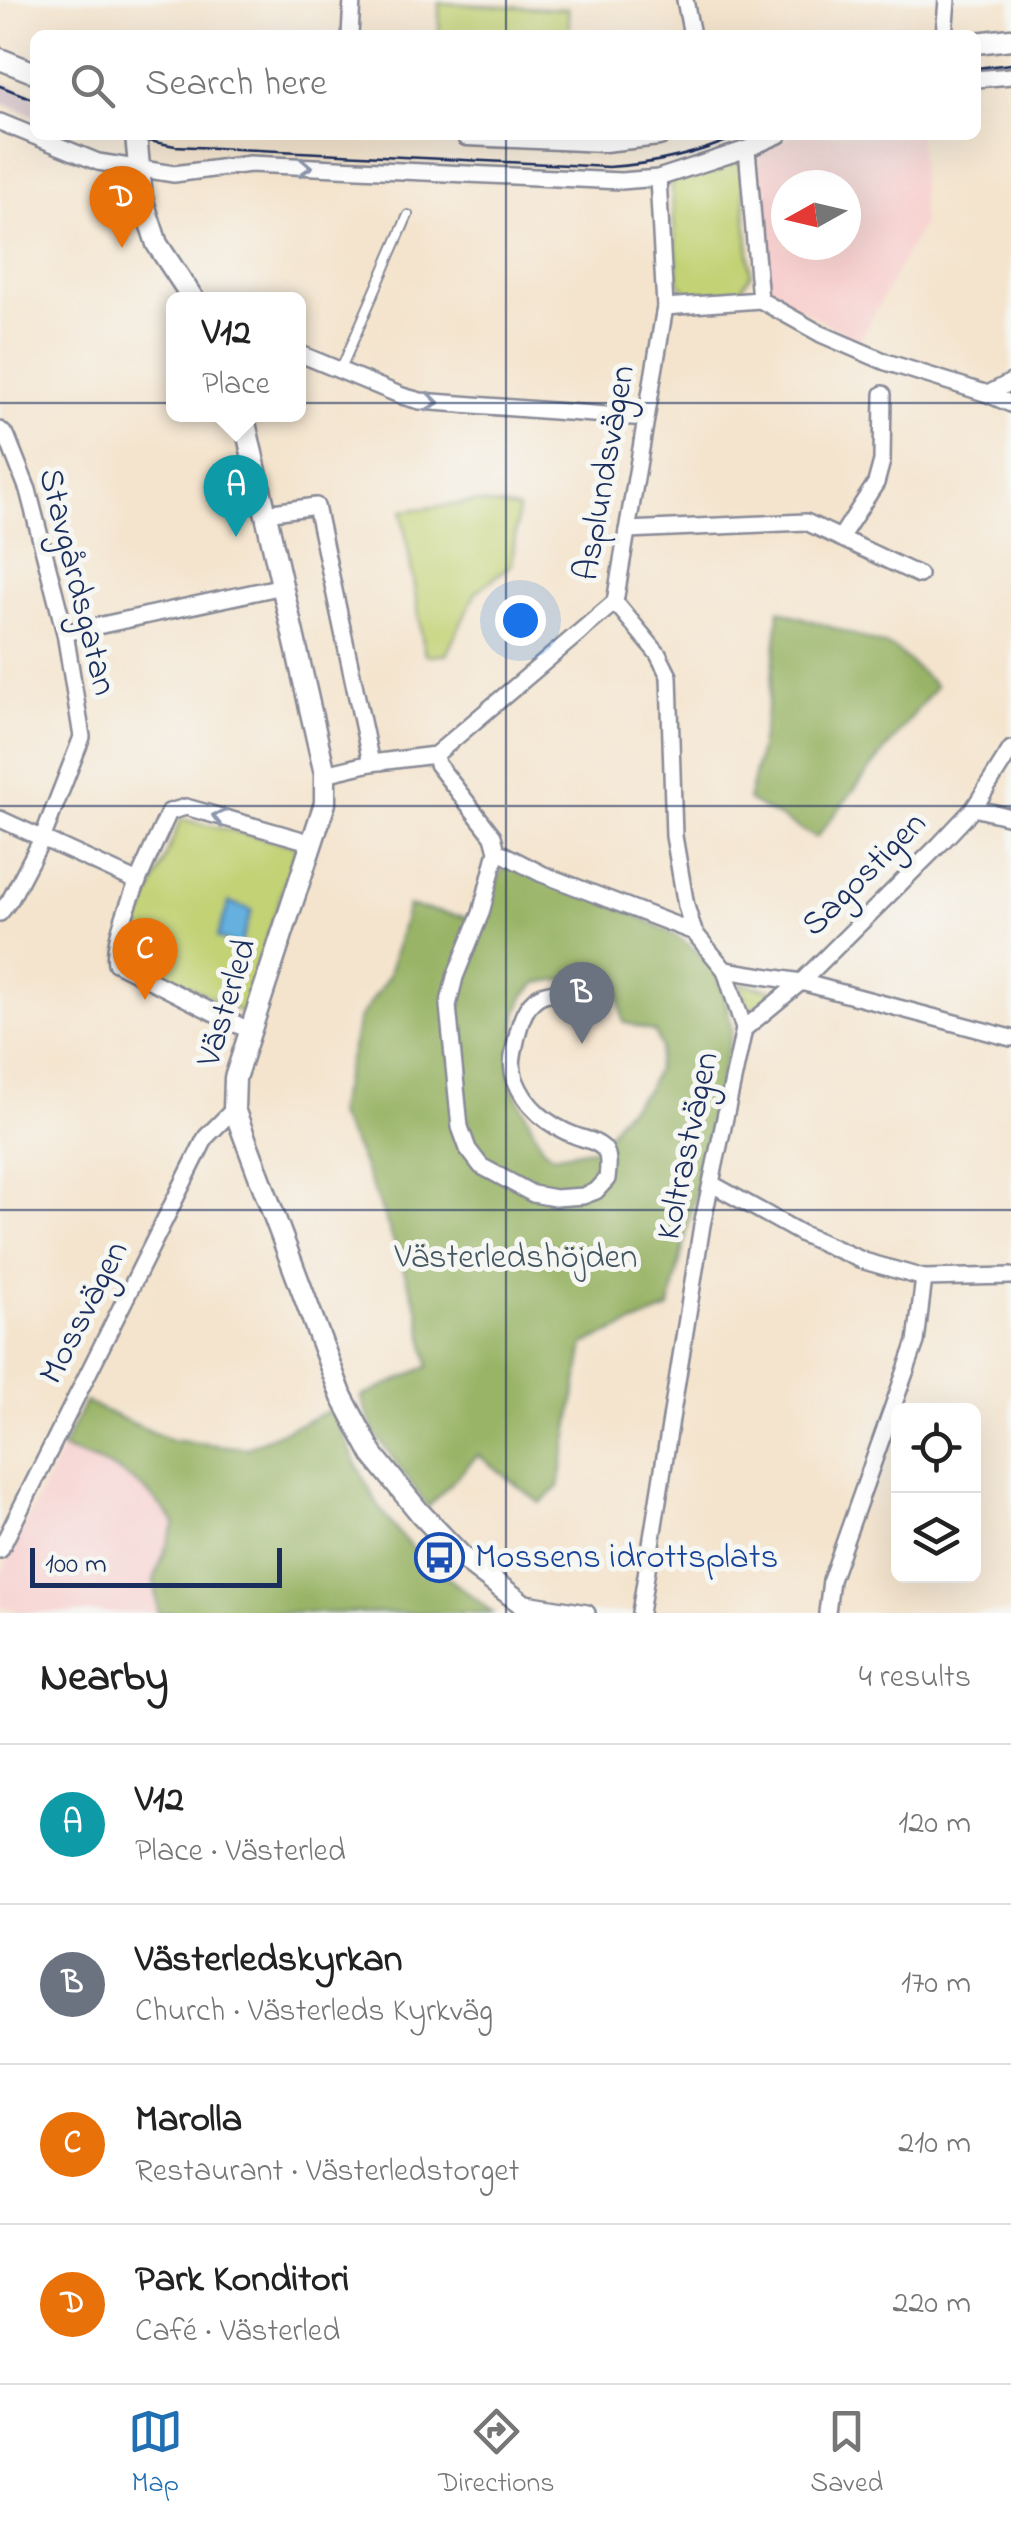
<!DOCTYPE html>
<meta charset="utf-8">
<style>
body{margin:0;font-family:"Indie Flower",sans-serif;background:#f6f6f6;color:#222}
.controls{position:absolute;right:30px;bottom:30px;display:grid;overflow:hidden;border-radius:15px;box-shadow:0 10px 40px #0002}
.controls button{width:90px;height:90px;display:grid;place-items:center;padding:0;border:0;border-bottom:2px solid #e0e0e0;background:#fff;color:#222;font:50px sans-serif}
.compass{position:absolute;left:771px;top:170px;width:90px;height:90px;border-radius:50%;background:#fff;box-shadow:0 10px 40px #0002;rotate:262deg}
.scale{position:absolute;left:30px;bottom:25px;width:252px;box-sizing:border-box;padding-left:10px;border:5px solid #1b2f5e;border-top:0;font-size:28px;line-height:35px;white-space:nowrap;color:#1b2f5e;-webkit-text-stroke:8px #f6f6f2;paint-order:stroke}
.you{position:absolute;left:520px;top:620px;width:35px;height:35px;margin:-25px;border:8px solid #fff;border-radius:50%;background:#1a73e8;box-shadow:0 0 0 15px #1a73e833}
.badge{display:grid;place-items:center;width:65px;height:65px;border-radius:50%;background:#1f6fb2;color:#fff;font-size:32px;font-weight:700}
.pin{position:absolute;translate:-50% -82px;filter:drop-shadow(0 2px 5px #0008)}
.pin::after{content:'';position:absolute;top:52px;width:35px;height:30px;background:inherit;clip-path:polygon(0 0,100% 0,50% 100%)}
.popup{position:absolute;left:166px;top:292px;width:140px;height:130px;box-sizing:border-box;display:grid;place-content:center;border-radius:15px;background:#fff;filter:drop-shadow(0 2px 8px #0005);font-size:32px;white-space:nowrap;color:#767676}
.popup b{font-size:38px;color:#222}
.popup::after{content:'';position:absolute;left:50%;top:100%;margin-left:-20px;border:20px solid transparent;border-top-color:#fff}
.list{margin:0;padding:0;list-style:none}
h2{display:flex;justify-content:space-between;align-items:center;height:130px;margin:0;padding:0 40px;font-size:42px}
h2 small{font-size:32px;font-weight:400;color:#767676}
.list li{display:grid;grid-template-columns:65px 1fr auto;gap:30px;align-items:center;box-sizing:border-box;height:160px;padding:0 40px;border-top:2px solid #e0e0e0}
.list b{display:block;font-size:38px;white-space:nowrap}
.list p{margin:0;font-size:32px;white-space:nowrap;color:#767676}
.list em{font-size:32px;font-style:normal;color:#767676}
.icon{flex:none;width:55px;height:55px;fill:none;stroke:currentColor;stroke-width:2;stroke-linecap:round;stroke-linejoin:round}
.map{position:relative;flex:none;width:1011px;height:1613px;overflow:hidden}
.search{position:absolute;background:#fff;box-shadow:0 10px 40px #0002;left:30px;right:30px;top:30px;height:110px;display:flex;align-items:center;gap:25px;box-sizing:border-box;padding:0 35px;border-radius:15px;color:#767676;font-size:38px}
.sheet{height:770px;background:#fff}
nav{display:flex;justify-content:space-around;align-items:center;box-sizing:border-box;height:140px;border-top:2px solid #e0e0e0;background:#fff;font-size:28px;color:#767676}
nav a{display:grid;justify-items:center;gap:5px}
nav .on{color:#1f6fb2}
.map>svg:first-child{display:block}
.built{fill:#f7d0cf;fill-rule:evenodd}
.industrial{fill:#d2bec5}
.green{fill:#c2d275;stroke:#6e806a;stroke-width:2.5}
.forest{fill:#99b466;stroke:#5a7262;stroke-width:2.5;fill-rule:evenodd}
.water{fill:#65b0de;stroke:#40709e;stroke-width:2.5}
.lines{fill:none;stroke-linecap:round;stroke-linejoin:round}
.service-casing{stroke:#888a96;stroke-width:12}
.minor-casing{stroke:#888a96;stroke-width:20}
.tertiary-casing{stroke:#888a96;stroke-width:25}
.service{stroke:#fff;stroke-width:8}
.minor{stroke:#fff;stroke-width:15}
.tertiary{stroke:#fff;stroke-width:20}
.tram{stroke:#1b2f5e;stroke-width:2.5}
.oneway{stroke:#8d97ae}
.grid{fill:none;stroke:#1b2f5e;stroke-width:2.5;stroke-opacity:0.55}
.labels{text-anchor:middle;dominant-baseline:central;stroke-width:10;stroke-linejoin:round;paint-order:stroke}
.street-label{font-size:35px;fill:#1b2f5e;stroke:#f6f6f2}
.park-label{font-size:35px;fill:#455864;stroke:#f6f6f2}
.transit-label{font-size:35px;fill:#164399;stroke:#f6f6f2;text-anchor:start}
</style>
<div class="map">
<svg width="1011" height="1613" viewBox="0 0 1011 1613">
<rect width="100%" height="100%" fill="#f6f6f2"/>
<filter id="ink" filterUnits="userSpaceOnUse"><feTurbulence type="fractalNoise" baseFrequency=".01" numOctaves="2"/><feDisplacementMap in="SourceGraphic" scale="20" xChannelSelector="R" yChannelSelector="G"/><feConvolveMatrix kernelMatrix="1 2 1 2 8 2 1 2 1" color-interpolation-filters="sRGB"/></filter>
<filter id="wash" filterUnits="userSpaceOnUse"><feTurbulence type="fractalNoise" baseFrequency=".0048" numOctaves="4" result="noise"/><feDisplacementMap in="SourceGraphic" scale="40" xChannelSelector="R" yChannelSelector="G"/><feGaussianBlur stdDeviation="2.25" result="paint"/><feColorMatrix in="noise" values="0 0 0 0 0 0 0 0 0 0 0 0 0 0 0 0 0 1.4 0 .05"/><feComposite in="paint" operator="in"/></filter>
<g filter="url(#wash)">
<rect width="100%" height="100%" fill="#f4e4cd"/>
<g class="built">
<path d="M 798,135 L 919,135 L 922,224 L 859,341 L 770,292 L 757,151 ZM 786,185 L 846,185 L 846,245 L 786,245 Z"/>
<polygon points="62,1449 109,1465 142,1485 175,1523 154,1580 158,1613 17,1613 12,1608 0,1607 0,1576"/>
</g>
<polygon class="industrial" points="0,82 35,95 35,116 0,102"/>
<g class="green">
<polygon points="439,3 568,9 570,35 439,35"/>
<polygon points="741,157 751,274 740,291 690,295 678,282 671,181"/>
<polygon points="475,502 518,509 512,564 476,592 446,655 425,655 402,511"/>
<polygon points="181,819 297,846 243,1013 126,955"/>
<polygon points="739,983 777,991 749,1011"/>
</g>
<g class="forest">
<path d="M 779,610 L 894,648 L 936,686 L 816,838 L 748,800 C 764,737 774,675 779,610 Z"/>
<path d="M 506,864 C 557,884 689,925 715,971 C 725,988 728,1012 732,1031 L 669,1309 L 584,1344 L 559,1487 L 540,1503 L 478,1455 L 428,1507 L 374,1432 L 361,1397 L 429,1366 L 419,1312 L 388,1226 L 356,1149 L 336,1114 L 359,1019 L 388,977 L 408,906 L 470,918 L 481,935 L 496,882 ZM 556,980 L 617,981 L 623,1022 L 655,1032 L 661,1048 L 656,1070 L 646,1091 L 620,1116 L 599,1149 C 583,1148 568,1155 552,1155 L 542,1147 L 510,1080 L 517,1013 L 525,995 L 537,983 Z"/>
<path d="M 85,1402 L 170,1440 L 246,1448 L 333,1409 C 355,1461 376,1517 420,1555 C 443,1575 469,1593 493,1613 L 158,1613 L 154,1580 L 175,1523 C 140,1477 115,1467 62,1449 Z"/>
</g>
<polygon class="water" points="229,902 252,910 240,946 217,938"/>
</g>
<g filter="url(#ink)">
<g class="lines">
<defs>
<polyline id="service" points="340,371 408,215"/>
<g id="minor">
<polyline points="685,0 692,35"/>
<polyline points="350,35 352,0"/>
<polyline points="944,35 947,0"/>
<polyline points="976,79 1011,76"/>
<polyline points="0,122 98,162 174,174 250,164 621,181 658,178 747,149 779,135"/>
<polyline points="747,149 760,300"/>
<polyline points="665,307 760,300 821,334 886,362 988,394 1011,404"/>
<polyline points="298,353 402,396 420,401 646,418"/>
<polyline points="988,394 1011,382"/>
<polyline points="0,430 7,437 28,490 65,633 82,737 42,839 10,900 0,913"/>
<polyline points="266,513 316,506 371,763"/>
<polyline points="627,530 806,522 919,575"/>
<polyline points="840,538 876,483 882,461 883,394"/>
<polyline points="615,602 658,654 669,676 674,836 686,906 694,932 725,970 744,1029 702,1225 640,1613"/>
<polyline points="65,633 283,586"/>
<polyline points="435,755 437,764 493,836 497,851 542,874 694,932"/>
<polyline points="325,774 371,763 435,755 615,602 665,307 658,178"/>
<polyline points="974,808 1011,817"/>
<polyline points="0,819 138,882"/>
<path d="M 497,851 L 481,913 L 455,977 L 448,1006 L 460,1127 L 468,1149 L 481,1166 L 533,1194 L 555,1198 L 583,1196 L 596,1191 L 607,1179 C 608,1170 610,1156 604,1149 C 597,1141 584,1139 576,1136 C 549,1126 525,1107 515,1079 C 510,1066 513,1055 516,1041 C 527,984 551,987 601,1000"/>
<polyline points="725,970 801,982 1011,1038"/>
<polyline points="744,1029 801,982 940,844 974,808 1011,749"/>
<path d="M 250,1031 L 116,963 C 110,933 155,844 169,812 L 186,807 L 313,843"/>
<polyline points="712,1184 802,1234 864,1261 924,1278 1011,1276"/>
<polyline points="0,1550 206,1137 234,1109"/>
<polyline points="520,1602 587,1613"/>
<polyline points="827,1613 831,1580 916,1342 924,1278"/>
</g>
<g id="tertiary">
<polyline points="976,43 1011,39"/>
<polyline points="0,59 35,73"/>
<polyline points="136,135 142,198 157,244 194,300"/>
<polyline points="467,135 604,141 659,135"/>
<polyline points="243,414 325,774 325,803 235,1078 234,1109 342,1397 373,1455 420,1513 464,1559 520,1602 530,1613"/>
</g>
</defs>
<use href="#service" class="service-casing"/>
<use href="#minor" class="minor-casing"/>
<use href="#tertiary" class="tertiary-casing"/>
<use href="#service" class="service"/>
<use href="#minor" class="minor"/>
<use href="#tertiary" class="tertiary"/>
<g class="tram">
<polyline points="976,68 1011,64"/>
<polyline points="0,86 35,100"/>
<path d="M 118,135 L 175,146 L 609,167 C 656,164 698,154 741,135"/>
</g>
</g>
<defs><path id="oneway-chevron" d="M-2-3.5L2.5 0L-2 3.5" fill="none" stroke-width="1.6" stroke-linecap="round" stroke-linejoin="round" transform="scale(2.5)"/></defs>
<g class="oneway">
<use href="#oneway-chevron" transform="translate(305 167) rotate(3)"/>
<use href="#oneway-chevron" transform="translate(432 402) rotate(6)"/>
<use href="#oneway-chevron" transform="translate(219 817) rotate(-165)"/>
</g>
</g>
<path class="grid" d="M 506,0 L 506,35M 506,135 L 506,1613M 0,403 L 1011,403M 0,806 L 1011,806M 0,1210 L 1011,1210"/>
<defs>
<symbol id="bus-ring" viewBox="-11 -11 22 22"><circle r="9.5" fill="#f6f6f2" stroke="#1a4fb4" stroke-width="1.5"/><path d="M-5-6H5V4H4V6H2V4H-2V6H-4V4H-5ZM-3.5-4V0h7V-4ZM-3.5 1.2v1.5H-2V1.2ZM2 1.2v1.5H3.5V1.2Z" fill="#1a4fb4"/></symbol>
</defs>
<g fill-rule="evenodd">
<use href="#bus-ring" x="412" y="1530" width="55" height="55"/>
</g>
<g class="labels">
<g class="street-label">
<text transform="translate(606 473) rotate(-80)">Asplundsvägen</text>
<text transform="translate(76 582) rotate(76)">Stavgårdsgatan</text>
<text transform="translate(865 875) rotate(-45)">Sagostigen</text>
<text transform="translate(228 1003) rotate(-73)">Västerled</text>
<text transform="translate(689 1146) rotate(-78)">Koltrastvägen</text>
<text transform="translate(85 1313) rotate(-63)">Mossvägen</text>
</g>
<g class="park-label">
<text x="516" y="1258">Västerledshöjden</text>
</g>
<g class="transit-label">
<text x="475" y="1558">Mossens idrottsplats</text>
</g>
</g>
</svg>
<div class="controls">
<button><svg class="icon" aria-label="locate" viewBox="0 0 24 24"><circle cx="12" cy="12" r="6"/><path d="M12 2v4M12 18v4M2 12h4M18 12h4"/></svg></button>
<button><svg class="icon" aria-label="layers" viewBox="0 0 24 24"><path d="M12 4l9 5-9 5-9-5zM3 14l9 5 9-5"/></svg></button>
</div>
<svg class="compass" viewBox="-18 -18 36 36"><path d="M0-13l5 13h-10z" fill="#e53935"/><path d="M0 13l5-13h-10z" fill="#767676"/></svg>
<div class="scale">100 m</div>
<div class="you"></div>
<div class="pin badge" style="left:236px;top:537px;background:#0f9aa8">A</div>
<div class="popup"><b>V12</b>Place</div>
<div class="pin badge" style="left:582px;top:1044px;background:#6b7280">B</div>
<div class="pin badge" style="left:145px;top:1000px;background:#e8710a">C</div>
<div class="pin badge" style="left:122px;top:248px;background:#e8710a">D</div>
<div class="search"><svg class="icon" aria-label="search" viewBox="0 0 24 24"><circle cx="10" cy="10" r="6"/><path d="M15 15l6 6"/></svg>Search here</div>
</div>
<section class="sheet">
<h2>Nearby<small>4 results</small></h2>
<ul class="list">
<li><span class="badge" style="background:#0f9aa8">A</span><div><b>V12</b><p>Place · Västerled</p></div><em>120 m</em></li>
<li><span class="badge" style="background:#6b7280">B</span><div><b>Västerledskyrkan</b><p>Church · Västerleds Kyrkväg</p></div><em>170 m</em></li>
<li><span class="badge" style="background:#e8710a">C</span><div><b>Marolla</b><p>Restaurant · Västerledstorget</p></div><em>210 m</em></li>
<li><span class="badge" style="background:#e8710a">D</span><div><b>Park Konditori</b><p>Café · Västerled</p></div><em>220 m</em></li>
</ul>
</section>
<nav>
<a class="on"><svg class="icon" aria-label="map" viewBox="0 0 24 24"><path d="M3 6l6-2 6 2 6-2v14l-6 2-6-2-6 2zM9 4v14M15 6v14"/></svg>Map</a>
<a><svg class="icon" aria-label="directions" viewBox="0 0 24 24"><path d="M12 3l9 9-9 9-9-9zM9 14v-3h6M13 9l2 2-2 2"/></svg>Directions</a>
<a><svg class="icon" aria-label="saved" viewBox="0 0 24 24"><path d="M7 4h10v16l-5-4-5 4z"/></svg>Saved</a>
</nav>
